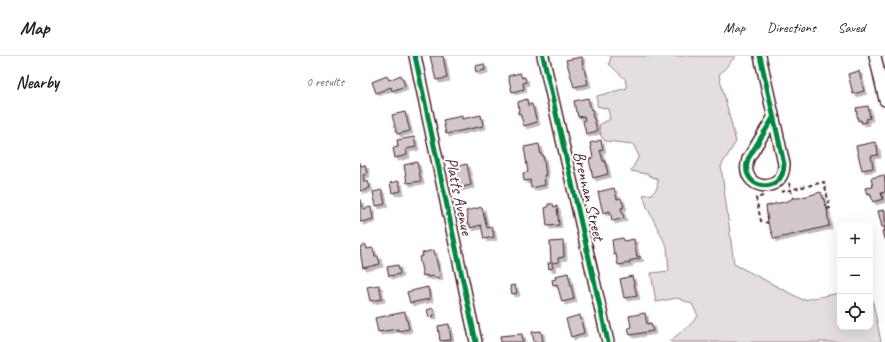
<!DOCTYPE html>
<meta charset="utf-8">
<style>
body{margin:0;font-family:Caveat,sans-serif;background:#f6f6f6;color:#202124}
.controls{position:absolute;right:12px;bottom:12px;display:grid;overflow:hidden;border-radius:8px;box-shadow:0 4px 16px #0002}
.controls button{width:36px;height:36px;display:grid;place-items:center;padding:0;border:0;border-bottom:1px solid #e0e0e0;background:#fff;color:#202124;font:20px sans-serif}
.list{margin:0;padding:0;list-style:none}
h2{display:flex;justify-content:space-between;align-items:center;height:52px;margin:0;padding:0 16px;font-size:17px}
h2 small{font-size:13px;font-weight:400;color:#757577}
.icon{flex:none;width:22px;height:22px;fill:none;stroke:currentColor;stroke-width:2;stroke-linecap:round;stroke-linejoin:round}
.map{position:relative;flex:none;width:525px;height:286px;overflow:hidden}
header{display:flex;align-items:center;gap:24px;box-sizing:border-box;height:56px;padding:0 20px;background:#fff;border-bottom:1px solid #e0e0e0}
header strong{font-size:19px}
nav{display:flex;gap:22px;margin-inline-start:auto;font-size:14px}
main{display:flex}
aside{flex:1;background:#fff}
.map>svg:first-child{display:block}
.green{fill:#e5dee0;stroke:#987e86}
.building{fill:#d2c7cb;stroke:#4a1f2b;filter:url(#shadow)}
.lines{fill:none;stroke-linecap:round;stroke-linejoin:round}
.minor-casing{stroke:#4a1f2b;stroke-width:14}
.path{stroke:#4a1f2b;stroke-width:2;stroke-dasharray:4 3;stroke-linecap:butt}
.minor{stroke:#fff;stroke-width:11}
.cycleway-casing{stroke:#fff;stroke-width:8}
.cycleway{stroke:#00873e;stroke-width:5}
.labels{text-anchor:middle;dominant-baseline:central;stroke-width:4;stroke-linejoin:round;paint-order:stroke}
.street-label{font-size:17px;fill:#4a1f2b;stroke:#fff}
</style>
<header>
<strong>Map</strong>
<nav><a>Map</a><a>Directions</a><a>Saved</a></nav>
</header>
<main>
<aside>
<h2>Nearby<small>0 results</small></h2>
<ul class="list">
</ul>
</aside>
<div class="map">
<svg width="525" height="286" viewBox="0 0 525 286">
<defs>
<filter id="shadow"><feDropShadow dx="3" dy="3" stdDeviation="0" flood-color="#0004"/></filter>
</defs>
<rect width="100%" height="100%" fill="#fff"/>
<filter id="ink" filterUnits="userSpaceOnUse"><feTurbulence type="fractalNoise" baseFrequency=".025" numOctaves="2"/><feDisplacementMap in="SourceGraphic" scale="8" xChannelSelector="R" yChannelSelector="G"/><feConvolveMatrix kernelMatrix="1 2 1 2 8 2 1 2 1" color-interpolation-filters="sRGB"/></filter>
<g filter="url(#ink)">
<polygon class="green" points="251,0 375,0 375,1 359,19 376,86 361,110 374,208 443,244 480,237 480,271 510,271 510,232 521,286 311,286 311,284 330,269 338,260 332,248 317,242 296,246 291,217 309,215 307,191 287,151 283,139 292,138 297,132 298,124 287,118 271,115 279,100 273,88 245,85 241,80 239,69 250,63 248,53 237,50 237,40 267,32 265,23 249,8"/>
<g class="building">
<polygon points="70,0 83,0 87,22 76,24"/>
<polygon points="221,1 222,1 223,4 222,5 228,28 214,31 206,4"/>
<polygon points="124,8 125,14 116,16 115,10"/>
<polygon points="499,15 504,35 493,38 488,18"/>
<polygon points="160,17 162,22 165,21 166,26 163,27 164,33 152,36 148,20"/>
<polygon points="41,19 45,30 32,35 31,31 16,37 12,26 27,20 29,24"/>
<polygon points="228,42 231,54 233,53 233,56 232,57 233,62 234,62 237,75 226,78 223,65 225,64 224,60 218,61 217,56 216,56 214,45"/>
<polygon points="167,43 168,50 172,48 177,66 164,70 160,57 158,58 158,55 159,55 158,46"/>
<polygon points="508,50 510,62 506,63 507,66 502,67 501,64 498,65 496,52"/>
<polygon points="45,56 50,75 37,78 32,59"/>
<polygon points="121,59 123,70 86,78 83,64 102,60 102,63"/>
<polygon points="54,81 56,91 46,93 47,99 35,102 33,92 38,91 37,84"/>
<polygon points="241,84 243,93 240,94 243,105 245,105 248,118 233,122 229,103 233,102 230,87"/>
<polygon points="515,86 516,90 517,89 518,99 511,100 513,112 502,114 496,90"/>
<polygon points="179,88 181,99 183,99 186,119 184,119 185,129 171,132 170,124 164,125 163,117 168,116 164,91"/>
<polygon points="0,106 1,110 5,109 7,118 3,119 4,126 8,125 10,132 6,133 6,134 0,135"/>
<polygon points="57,106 61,125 47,127 44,109"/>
<polygon points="107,108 111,129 98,132 93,111"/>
<polygon points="524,119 525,126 525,136 521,137 523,143 513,146 511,139 510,137 507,138 505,132 513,131 511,122"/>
<polygon points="39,125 41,135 32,137 30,127"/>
<polygon points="254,132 257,143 261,142 264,151 261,152 264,162 252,165 250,155 243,157 238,136"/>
<polygon points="22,134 25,148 16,150 13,136"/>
<polygon points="461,136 467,153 469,170 414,183 408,167 406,150 428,145 433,142 439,142"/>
<polygon points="0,144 1,144 3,153 11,151 13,163 6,165 0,166"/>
<polygon points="188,148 193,148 194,151 197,150 199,169 187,170 185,152 188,151"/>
<polygon points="122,151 127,172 132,171 134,181 124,183 121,169 110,172 110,168 108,169 107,164 108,163 106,155"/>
<polygon points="525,154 525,183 524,183 522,175 525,174 524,171 522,171 518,155"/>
<polygon points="263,182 264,185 274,183 277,201 280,200 281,202 269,205 270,207 258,209 256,198 254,199 252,184"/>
<polygon points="203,185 204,201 198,202 199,206 192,207 193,212 189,213 188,207 191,207 190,186"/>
<polygon points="6,189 7,193 13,192 15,200 18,200 20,208 3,212 1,201 0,191"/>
<polygon points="74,194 80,219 79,219 80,221 75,222 74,220 68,221 67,219 63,220 59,201 63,200 62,197"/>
<polygon points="38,209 40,218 29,220 27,211"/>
<polygon points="208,217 214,243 202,246 197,228 193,229 192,224 196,223 195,220"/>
<polygon points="272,220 277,240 264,242 260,223"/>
<polygon points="19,229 22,243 10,245 7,231"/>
<polygon points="155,229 157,237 152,238 150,230"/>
<polygon points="68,231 70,243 50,247 47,236"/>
<polygon points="73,252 74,260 69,261 67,254"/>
<polygon points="45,256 49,273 38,275 38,273 18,276 15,262"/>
<polygon points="285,257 287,268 291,267 293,275 270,279 268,272 271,271 269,260"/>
<polygon points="220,259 224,277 211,281 206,263"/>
<polygon points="89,268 91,284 80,285 78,270"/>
<polygon points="181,275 183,286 174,286 172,276"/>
<polygon points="162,278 163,286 141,286 140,280"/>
</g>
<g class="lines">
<defs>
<g id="minor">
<polyline points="55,0 116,286"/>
<polyline points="183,0 248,286"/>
<path d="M 400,0 L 424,108 C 424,141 378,134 388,103 L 413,62"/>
<polyline points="515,0 525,44"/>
</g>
</defs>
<use href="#minor" class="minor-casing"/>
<g class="path">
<polyline points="429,127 433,142"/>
<polyline points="421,136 464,126 470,152 467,153"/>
<polyline points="403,140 396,142 401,165 408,167"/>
</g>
<use href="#minor" class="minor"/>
<defs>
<g id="cycleway">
<polyline points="55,0 116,286"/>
<polyline points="183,0 248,286"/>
<path d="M 400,0 L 424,108 C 424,141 378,134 388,103 L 413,62"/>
</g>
</defs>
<use href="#cycleway" class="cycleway-casing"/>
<use href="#cycleway" class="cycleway"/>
</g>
</g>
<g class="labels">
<g class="street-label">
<text transform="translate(99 140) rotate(78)">Platts Avenue</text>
<text transform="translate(229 140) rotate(77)">Brennan Street</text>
</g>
</g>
</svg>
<div class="controls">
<button>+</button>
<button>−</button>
<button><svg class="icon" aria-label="locate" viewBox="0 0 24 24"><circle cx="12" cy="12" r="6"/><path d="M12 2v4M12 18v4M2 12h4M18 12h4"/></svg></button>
</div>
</div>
</main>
